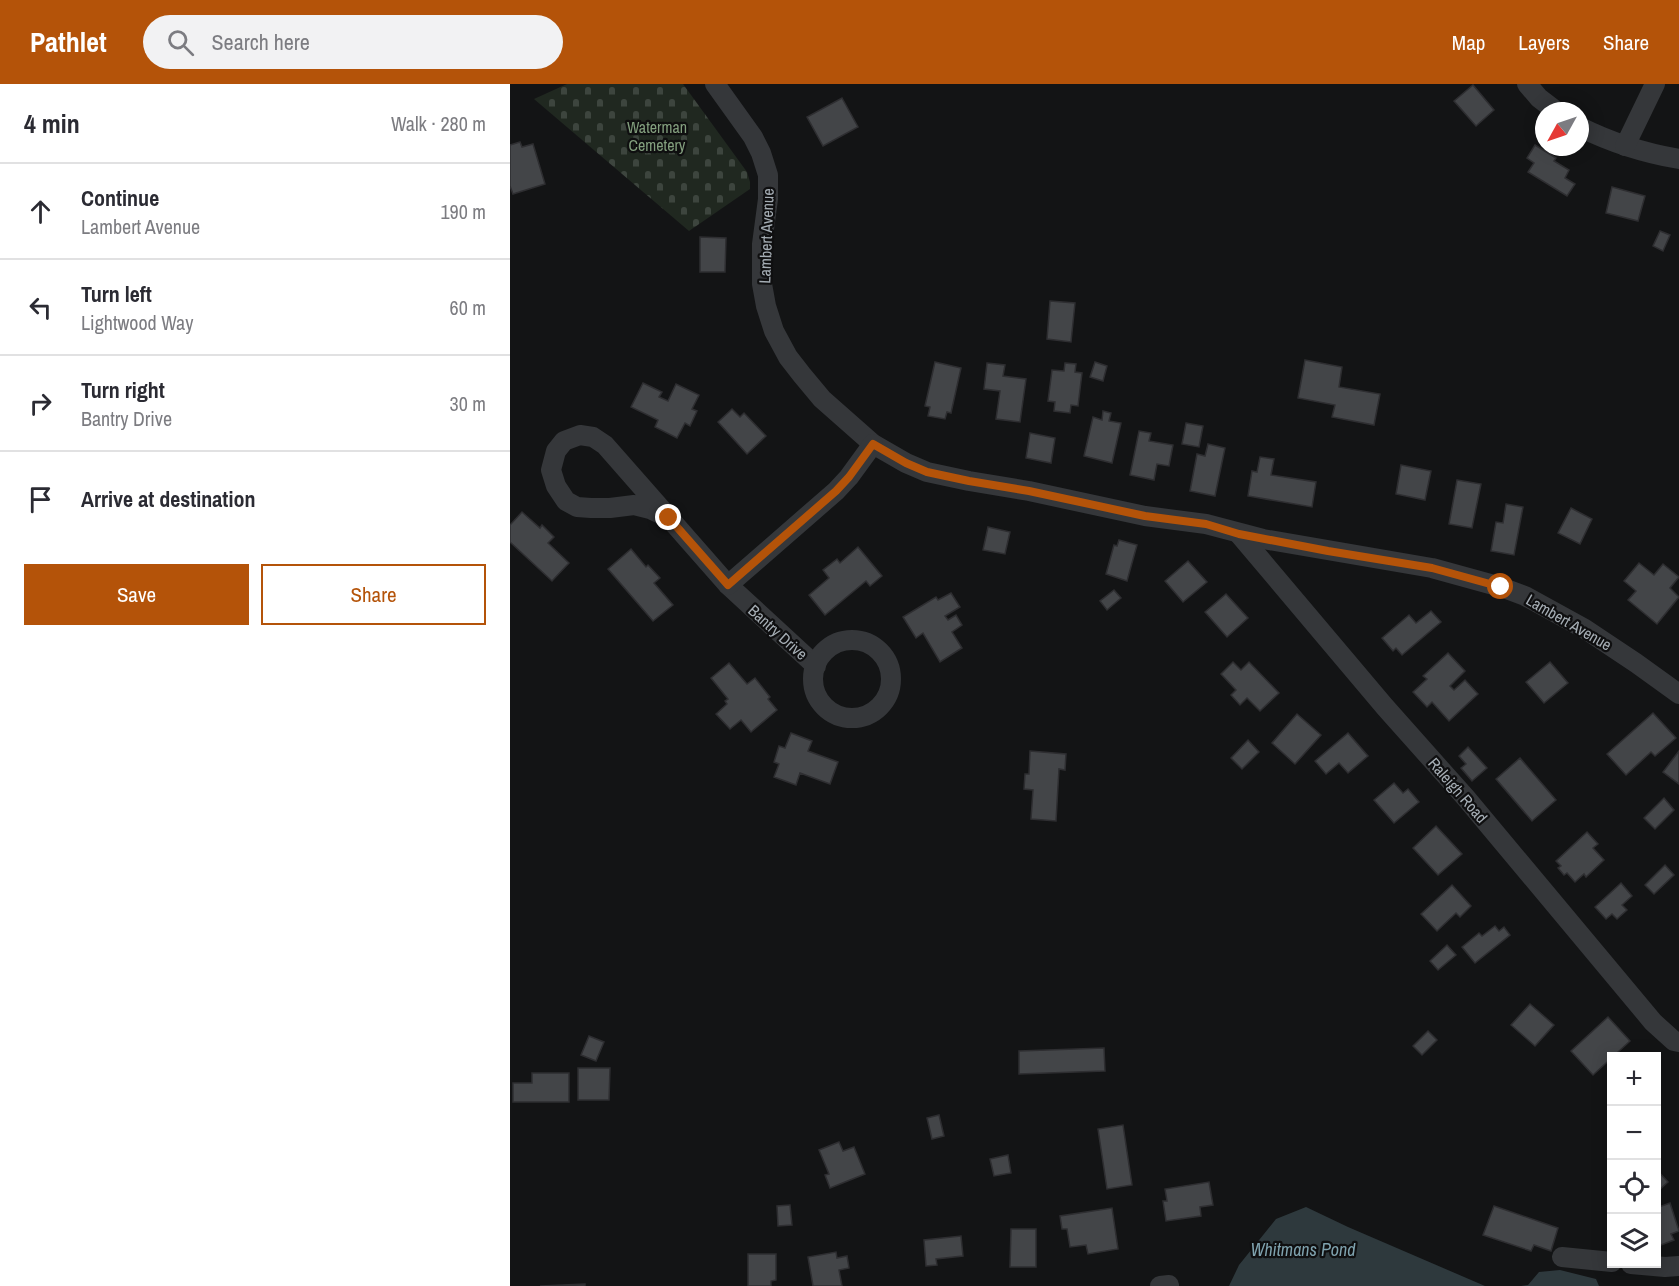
<!DOCTYPE html>
<meta charset="utf-8">
<style>
body{margin:0;font-family:"Archivo Narrow",sans-serif;background:#f2f2f3;color:#2b2b33}
.controls{position:absolute;right:18px;bottom:18px;display:grid;overflow:hidden;border-radius:0px;box-shadow:0 3px 15px #0003}
.controls button{width:54px;height:54px;display:grid;place-items:center;padding:0;border:0;border-bottom:2px solid #e1e1e2;background:#fff;color:#2b2b33;font:30px sans-serif}
.compass{position:absolute;left:1025px;top:18px;width:54px;height:54px;border-radius:50%;background:#fff;box-shadow:0 3px 15px #0003;rotate:230deg}
.stop{position:absolute;width:18px;height:18px;margin:-14px;border:4px solid #b45309;border-radius:50%;background:#fff}
.stop.end{background:#b45309;border-color:#fff;box-shadow:0 2px 6px #0008}
.list{margin:0;padding:0;list-style:none}
h2{display:flex;justify-content:space-between;align-items:center;height:78px;margin:0;padding:0 24px;font-size:26px}
h2 small{font-size:20px;font-weight:400;color:#7c7c81}
.list li{display:grid;grid-template-columns:39px 1fr auto;gap:18px;align-items:center;box-sizing:border-box;height:96px;padding:0 24px;border-top:2px solid #e1e1e2}
.list b{display:block;font-size:22px;white-space:nowrap}
.list p{margin:0;font-size:20px;white-space:nowrap;color:#7c7c81}
.list em{font-size:20px;font-style:normal;color:#7c7c81}
.actions{display:flex;gap:12px;padding:18px 24px}
.actions a{flex:1;padding:14px 0;border:2px solid #b45309;border-radius:0px;text-align:center;font-size:21px;color:#b45309}
.actions .main{background:#b45309;color:#fff}
.icon{flex:none;width:33px;height:33px;fill:none;stroke:currentColor;stroke-width:2;stroke-linecap:round;stroke-linejoin:round}
.map{position:relative;flex:none;width:1169px;height:1202px;overflow:hidden}
header{display:flex;align-items:center;gap:36px;box-sizing:border-box;height:84px;padding:0 30px;background:#b45309;color:#fff}
header strong{font-size:28px}
nav{display:flex;gap:33px;margin-inline-start:auto;font-size:21px}
.search{width:420px;height:54px;background:#f2f2f3;display:flex;align-items:center;gap:15px;box-sizing:border-box;padding:0 21px;border-radius:33px;color:#7c7c81;font-size:22px}
main{display:flex}
aside{flex:1;background:#fff}
.map>svg:first-child{display:block}
.cemetery{fill:url(#cemetery-stones)}
.water{fill:#2e393d}
.building{fill:#434548;stroke:#2e2e31;stroke-width:1.5}
.lines{fill:none;stroke-linecap:round;stroke-linejoin:round}
.minor{stroke:#35373a;stroke-width:20}
.route{stroke:#b45309;stroke-width:8}
.labels{text-anchor:middle;dominant-baseline:central;stroke-width:4.5;stroke-linejoin:round;paint-order:stroke}
.park-label{font-size:16px;fill:#839f7e;stroke:#0f0f10}
.street-label{font-size:16px;fill:#a6aeb5;stroke:#0f0f10}
.water-label{font-size:18px;font-style:italic;fill:#7fa2ae;stroke:#0f0f10}
</style>
<header>
<strong>Pathlet</strong>
<div class="search"><svg class="icon" aria-label="search" viewBox="0 0 24 24"><circle cx="10" cy="10" r="6"/><path d="M15 15l6 6"/></svg>Search here</div>
<nav><a>Map</a><a>Layers</a><a>Share</a></nav>
</header>
<main>
<aside>
<h2>4 min<small>Walk · 280 m</small></h2>
<ul class="list">
<li><svg class="icon" aria-label="ahead" viewBox="0 0 24 24"><path d="M12 20V5M6 11l6-6 6 6"/></svg><div><b>Continue</b><p>Lambert Avenue</p></div><em>190 m</em></li>
<li><svg class="icon" aria-label="left" viewBox="0 0 24 24"><path d="M17 20v-9H6M10 6l-5 5 5 5"/></svg><div><b>Turn left</b><p>Lightwood Way</p></div><em>60 m</em></li>
<li><svg class="icon" aria-label="right" viewBox="0 0 24 24"><path d="M7 20v-9h11M14 6l5 5-5 5"/></svg><div><b>Turn right</b><p>Bantry Drive</p></div><em>30 m</em></li>
<li><svg class="icon" aria-label="arrive" viewBox="0 0 24 24"><path d="M6 21V4h12l-3 4 3 4H6"/></svg><div><b>Arrive at destination</b></div></li>
</ul>
<div class="actions"><a class="main">Save</a><a>Share</a></div>
</aside>
<div class="map">
<svg width="1169" height="1202" viewBox="0 0 1169 1202">
<defs>
<pattern id="cemetery-stones" width="16" height="16" patternUnits="userSpaceOnUse" patternTransform="scale(1.5)"><rect width="16" height="16" fill="#202820"/><path d="M2 7V4a2 2 0 0 1 4 0v3zM10 15v-3a2 2 0 0 1 4 0v3z" fill="#3d453e"/></pattern>
</defs>
<rect width="100%" height="100%" fill="#131415"/>
<polygon class="cemetery" points="57,0 173,0 237,88 240,98 240,105 179,147 24,15"/>
<g class="water">
<polygon points="796,1123 838,1143 975,1202 719,1202 729,1181 766,1135"/>
<polygon points="1050,1186 1086,1195 1089,1202 1011,1202 1018,1201 1029,1188"/>
</g>
<g class="building">
<polygon points="963,1 984,26 966,42 944,17"/>
<polygon points="332,14 348,43 313,62 297,33"/>
<polygon points="10,58 12,63 23,60 35,100 3,110 0,102 0,61"/>
<polygon points="1025,61 1046,74 1044,77 1059,86 1055,94 1065,100 1057,112 1018,88 1024,79 1017,74"/>
<polygon points="1102,103 1135,112 1128,137 1096,129"/>
<polygon points="1150,147 1160,151 1153,167 1143,162"/>
<polygon points="190,153 216,154 215,188 190,188"/>
<polygon points="540,217 565,219 561,258 537,255"/>
<polygon points="795,276 832,283 829,303 870,310 864,341 822,333 825,321 788,314"/>
<polygon points="425,278 451,284 441,329 437,328 435,335 418,332 420,323 415,322"/>
<polygon points="585,278 597,282 593,297 580,293"/>
<polygon points="477,279 495,281 493,292 516,295 510,338 486,335 490,307 474,305"/>
<polygon points="555,279 566,280 565,288 572,289 568,322 561,321 560,329 544,327 545,318 538,317 542,286 554,287"/>
<polygon points="133,299 152,308 149,313 158,317 166,300 189,311 182,325 187,327 180,342 175,339 167,354 145,343 148,336 121,323"/>
<polygon points="222,325 230,333 234,329 256,352 237,370 208,338"/>
<polygon points="593,327 601,329 599,337 611,339 602,379 574,372 583,333 592,336"/>
<polygon points="676,339 693,342 689,363 672,360"/>
<polygon points="629,347 641,349 639,357 663,361 659,382 647,380 644,396 620,391"/>
<polygon points="520,349 545,354 541,379 516,374"/>
<polygon points="698,360 715,364 705,412 680,407 687,370 695,372"/>
<polygon points="750,373 764,375 761,391 806,398 802,423 738,412 742,387 747,388"/>
<polygon points="891,381 921,387 915,416 886,410"/>
<polygon points="947,396 971,400 962,444 939,440"/>
<polygon points="996,420 1013,423 1004,471 981,467 986,438 993,439"/>
<polygon points="1061,424 1082,435 1070,460 1048,449"/>
<polygon points="12,428 30,444 32,441 44,453 38,459 59,479 42,497 0,458 0,441"/>
<polygon points="478,443 500,448 495,470 473,466"/>
<polygon points="609,456 627,461 617,497 596,490 604,461 607,462"/>
<polygon points="348,463 372,492 360,502 356,497 315,531 299,511 319,494 313,486 327,475 330,479"/>
<polygon points="121,465 136,483 138,481 150,494 144,499 163,521 143,537 98,485"/>
<polygon points="678,477 697,498 673,518 655,497"/>
<polygon points="1129,479 1144,491 1153,480 1169,493 1160,504 1169,513 1147,540 1118,516 1126,507 1114,497"/>
<polygon points="604,506 611,514 597,526 590,517"/>
<polygon points="441,509 450,523 435,532 438,536 446,531 452,541 442,548 452,564 430,578 413,549 406,554 393,533 426,513 428,516"/>
<polygon points="716,510 738,534 717,553 695,528"/>
<polygon points="921,527 931,538 892,571 886,564 883,567 872,554 899,531 906,539"/>
<polygon points="938,569 955,587 940,602 944,606 955,596 968,610 939,637 922,618 917,623 903,608 917,595 913,592"/>
<polygon points="723,578 731,586 739,578 769,609 750,627 737,614 730,621 721,611 726,606 711,590"/>
<polygon points="1040,578 1058,599 1034,619 1016,598"/>
<polygon points="219,579 237,600 245,594 260,613 258,615 267,626 241,648 231,636 220,645 206,630 217,620 215,617 218,615 201,594"/>
<polygon points="1143,629 1166,654 1145,672 1141,668 1116,691 1097,670"/>
<polygon points="787,630 811,651 785,680 762,659"/>
<polygon points="281,649 302,657 298,667 328,678 320,700 290,689 286,701 264,693 269,680 264,678 269,662 275,664"/>
<polygon points="838,649 858,672 838,689 829,679 816,690 805,677"/>
<polygon points="738,656 749,668 732,685 721,674"/>
<polygon points="958,663 977,684 962,697 951,684 956,680 949,672"/>
<polygon points="520,667 556,670 555,686 549,685 546,737 521,735 523,706 514,705 515,690 519,690"/>
<polygon points="1169,667 1169,700 1153,688"/>
<polygon points="1010,674 1046,716 1022,737 986,695"/>
<polygon points="884,699 893,709 898,705 909,718 884,739 864,716"/>
<polygon points="1154,714 1164,726 1145,745 1134,734"/>
<polygon points="926,742 952,770 928,791 903,764"/>
<polygon points="1077,748 1088,760 1083,764 1094,776 1076,793 1074,790 1065,798 1057,789 1054,791 1048,784 1051,782 1046,777"/>
<polygon points="1155,781 1164,791 1144,810 1135,801"/>
<polygon points="1111,799 1122,812 1112,821 1117,826 1107,835 1102,830 1096,835 1085,823"/>
<polygon points="942,801 961,822 950,833 946,829 927,847 911,830"/>
<polygon points="985,842 989,847 994,843 1000,851 965,879 952,863 969,849 972,852"/>
<polygon points="937,861 946,871 928,886 920,877"/>
<polygon points="1020,920 1044,941 1025,962 1001,941"/>
<polygon points="1098,933 1120,957 1083,991 1061,967"/>
<polygon points="918,947 927,956 912,971 903,962"/>
<polygon points="79,952 94,958 86,977 71,971"/>
<polygon points="594,964 595,987 509,990 509,967"/>
<polygon points="68,984 100,984 99,1016 68,1016"/>
<polygon points="22,989 59,989 59,1018 3,1018 3,999 22,999"/>
<polygon points="429,1031 434,1052 422,1055 417,1034"/>
<polygon points="613,1041 622,1101 597,1105 588,1045"/>
<polygon points="329,1058 333,1067 344,1063 355,1090 320,1104 315,1091 319,1090 309,1066"/>
<polygon points="498,1071 501,1089 484,1092 480,1075"/>
<polygon points="1146,1085 1158,1098 1147,1108 1146,1108"/>
<polygon points="699,1098 703,1121 690,1123 691,1132 656,1137 653,1117 657,1117 655,1105"/>
<polygon points="1160,1119 1169,1147 1161,1150 1164,1156 1146,1163 1146,1124"/>
<polygon points="280,1121 282,1141 268,1142 267,1122"/>
<polygon points="984,1122 1048,1144 1041,1167 1024,1161 1021,1167 973,1151"/>
<polygon points="602,1124 608,1165 578,1170 576,1161 560,1163 557,1145 552,1145 550,1132"/>
<polygon points="501,1145 526,1145 526,1183 500,1183"/>
<polygon points="451,1152 453,1172 426,1175 427,1181 416,1182 414,1156"/>
<polygon points="326,1168 327,1174 337,1172 339,1184 329,1186 332,1202 303,1202 298,1173"/>
<polygon points="238,1170 266,1170 266,1196 261,1197 261,1202 238,1202"/>
<polygon points="75,1200 75,1202 30,1202"/>
</g>
<g class="lines">
<g class="minor">
<polyline points="205,0 243,53 251,69 258,91 258,115 252,160 252,200 256,222 264,247 278,273 292,291 312,315 363,360 396,379 417,388 459,397 519,407 635,432 696,440 753,455 922,484 991,503 1015,512 1075,545 1126,579 1169,610"/>
<polyline points="1017,0 1029,14 1046,27"/>
<path d="M 1070,43 C 1102,59 1134,69 1169,75"/>
<polyline points="1115,62 1145,0"/>
<polyline points="159,434 140,425 124,421 100,424 81,424 67,423 56,417 46,402 41,386 46,367 54,357 70,351 83,353 95,361 218,501 306,582"/>
<polyline points="729,450 875,623 956,714 1143,938 1164,957 1169,958"/>
<polyline points="218,501 326,407 339,393 363,360"/>
<circle cx="342" cy="595" r="39"/>
<polyline points="1052,1173 1102,1178"/>
<polyline points="1121,1180 1155,1183 1169,1182"/>
<polyline points="650,1202 659,1201"/>
</g>
</g>
<g class="lines">
<polyline class="route" points="159,434 218,501 326,407 339,393 363,360 396,379 417,388 459,397 519,407 635,432 696,440 729,450 818,467 922,484 991,503"/>
</g>
<g class="labels">
<g class="park-label">
<text x="147" y="43">Waterman<tspan x="147" dy="18">Cemetery</tspan></text>
</g>
<g class="street-label">
<text transform="translate(256 152) rotate(-88)">Lambert Avenue</text>
<text transform="translate(1059 538) rotate(30)">Lambert Avenue</text>
<text transform="translate(268 548) rotate(42)">Bantry Drive</text>
<text transform="translate(948 706) rotate(49)">Raleigh Road</text>
</g>
<g class="water-label">
<text x="793" y="1165">Whitmans Pond</text>
</g>
</g>
</svg>
<div class="controls">
<button>+</button>
<button>−</button>
<button><svg class="icon" aria-label="locate" viewBox="0 0 24 24"><circle cx="12" cy="12" r="6"/><path d="M12 2v4M12 18v4M2 12h4M18 12h4"/></svg></button>
<button><svg class="icon" aria-label="layers" viewBox="0 0 24 24"><path d="M12 4l9 5-9 5-9-5zM3 14l9 5 9-5"/></svg></button>
</div>
<svg class="compass" viewBox="-18 -18 36 36"><path d="M0-13l5 13h-10z" fill="#e53935"/><path d="M0 13l5-13h-10z" fill="#7c7c81"/></svg>
<div class="stop" style="left:991px;top:503px"></div>
<div class="stop end" style="left:159px;top:434px"></div>
</div>
</main>
